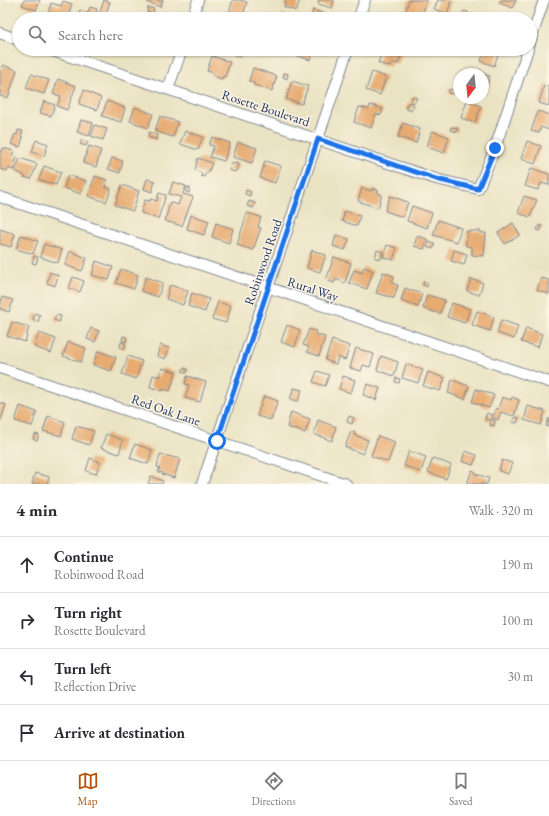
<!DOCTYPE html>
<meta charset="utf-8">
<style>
body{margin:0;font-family:"EB Garamond",serif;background:#f7f7f7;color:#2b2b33}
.compass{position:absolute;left:453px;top:68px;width:36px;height:36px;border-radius:50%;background:#fff;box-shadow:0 1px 3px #0004;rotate:195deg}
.stop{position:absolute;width:12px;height:12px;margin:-9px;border:3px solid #1a73e8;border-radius:50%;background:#fff}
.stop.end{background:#1a73e8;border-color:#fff;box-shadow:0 1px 4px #0008}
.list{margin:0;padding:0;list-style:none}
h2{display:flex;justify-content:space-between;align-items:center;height:52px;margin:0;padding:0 16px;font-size:17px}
h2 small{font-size:13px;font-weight:400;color:#7c7c81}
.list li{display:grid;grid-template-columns:26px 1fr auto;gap:12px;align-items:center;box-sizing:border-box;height:56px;padding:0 16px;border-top:1px solid #e1e1e2}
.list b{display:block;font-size:15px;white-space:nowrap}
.list p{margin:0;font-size:13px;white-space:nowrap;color:#7c7c81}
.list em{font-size:13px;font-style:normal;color:#7c7c81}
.icon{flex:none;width:22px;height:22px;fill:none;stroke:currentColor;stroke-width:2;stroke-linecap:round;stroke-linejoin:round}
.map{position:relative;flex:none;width:549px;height:484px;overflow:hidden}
.search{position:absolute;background:#fff;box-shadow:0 1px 3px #0004;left:12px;right:12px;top:12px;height:44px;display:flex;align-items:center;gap:10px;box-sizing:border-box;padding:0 14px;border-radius:22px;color:#7c7c81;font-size:15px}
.sheet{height:276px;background:#fff}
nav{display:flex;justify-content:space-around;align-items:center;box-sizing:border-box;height:56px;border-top:1px solid #e1e1e2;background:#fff;font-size:11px;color:#7c7c81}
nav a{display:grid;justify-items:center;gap:2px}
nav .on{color:#b45309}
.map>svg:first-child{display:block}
.building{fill:#e7aa70}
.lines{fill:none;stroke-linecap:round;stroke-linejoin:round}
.minor-casing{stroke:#828990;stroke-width:12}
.minor{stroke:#fff;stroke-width:10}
.route{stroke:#1a73e8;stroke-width:5}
.labels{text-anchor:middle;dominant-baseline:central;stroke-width:3;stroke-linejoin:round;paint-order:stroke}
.street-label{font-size:13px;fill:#1b2f5e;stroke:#fcf5e5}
</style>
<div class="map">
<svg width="549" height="484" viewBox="0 0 549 484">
<rect width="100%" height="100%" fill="#fcf5e5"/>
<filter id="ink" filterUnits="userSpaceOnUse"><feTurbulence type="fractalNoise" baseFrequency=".025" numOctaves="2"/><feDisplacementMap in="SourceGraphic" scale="8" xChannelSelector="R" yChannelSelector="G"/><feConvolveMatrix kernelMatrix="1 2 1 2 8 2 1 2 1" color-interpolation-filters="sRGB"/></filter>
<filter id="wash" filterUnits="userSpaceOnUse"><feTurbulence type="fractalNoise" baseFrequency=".012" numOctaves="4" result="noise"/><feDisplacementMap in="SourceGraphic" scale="16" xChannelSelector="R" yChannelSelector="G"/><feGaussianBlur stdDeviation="0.9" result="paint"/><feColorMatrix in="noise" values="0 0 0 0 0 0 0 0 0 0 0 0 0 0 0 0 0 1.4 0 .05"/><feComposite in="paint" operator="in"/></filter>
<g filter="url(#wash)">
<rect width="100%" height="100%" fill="#eae3c3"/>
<g id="blocks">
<g class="building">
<polygon points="24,0 40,0 36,10 22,5"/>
<polygon points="104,0 110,2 104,19 77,19 80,10 88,13 90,7 97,9 95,16 98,17"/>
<polygon points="148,0 163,0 160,7 147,2"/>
<polygon points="233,0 240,0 247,2 242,19 236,19 228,16"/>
<polygon points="286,0 300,0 296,11 284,7"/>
<polygon points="319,0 334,0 332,8 318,4"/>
<polygon points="409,0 427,0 421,18 405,13"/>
<polygon points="438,0 447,0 451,2 447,14 434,9"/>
<polygon points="501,0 516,0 513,8 499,3"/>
<polygon points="63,1 72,4 67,19 53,19 47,17 51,3 61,6"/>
<polygon points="148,7 154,9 153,14 147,12"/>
<polygon points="313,10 327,15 326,19 310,19"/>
<polygon points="464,11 468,12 466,17 462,16"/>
<polygon points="110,13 127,19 108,19"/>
<polygon points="282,14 286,15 284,19 281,18"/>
<polygon points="397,15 408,19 396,19"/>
<polygon points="291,49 314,49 310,60 289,53"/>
<polygon points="383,49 403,50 398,64 392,62 390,67 378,63"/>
<polygon points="485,49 500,49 494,66 481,61"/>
<polygon points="237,51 241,53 240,57 235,56"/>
<polygon points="212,56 230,62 225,77 223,76 222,79 213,76 214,73 207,71"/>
<polygon points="3,65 17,70 8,98 0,96 0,73"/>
<polygon points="253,68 277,76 272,91 254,85 254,83 249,81"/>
<polygon points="372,72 386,77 380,95 366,90"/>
<polygon points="284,73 288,74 287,79 283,77"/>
<polygon points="31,74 49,80 44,94 26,88"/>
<polygon points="483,74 490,76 485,94 483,94"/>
<polygon points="58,79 76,86 67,110 57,106 61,96 53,94"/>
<polygon points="292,81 308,86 302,104 286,99"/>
<polygon points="544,85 549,87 549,106 539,103"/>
<polygon points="449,89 454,90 454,94 448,93"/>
<polygon points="84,90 101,98 97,110 79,104"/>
<polygon points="413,96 417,98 414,103 410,101"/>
<polygon points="44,101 55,105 51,116 40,113"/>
<polygon points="107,101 125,108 121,122 102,116"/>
<polygon points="467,101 481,106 475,123 461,118"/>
<polygon points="409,102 414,105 411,111 405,108"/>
<polygon points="370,105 383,109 381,115 376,114 371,128 354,122 359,107 369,109"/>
<polygon points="135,107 153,114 148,128 130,121"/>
<polygon points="538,111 549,115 549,130 541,127 539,133 531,131"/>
<polygon points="160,116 178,122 173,137 155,131"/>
<polygon points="81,120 93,123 89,136 77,132"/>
<polygon points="403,123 420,129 416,143 398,137"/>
<polygon points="95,125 107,129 103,140 91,136"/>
<polygon points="451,127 458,128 457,132 450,130"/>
<polygon points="18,130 23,131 21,136 23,137 20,147 11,144 15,134 17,135"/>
<polygon points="185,131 203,137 198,150 180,144"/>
<polygon points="432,131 449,137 444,153 427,147"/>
<polygon points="149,132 157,135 156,140 148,137"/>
<polygon points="212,137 230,143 224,161 210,157 214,146 209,145"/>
<polygon points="36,140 48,144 44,156 32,152"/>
<polygon points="82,140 88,142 86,146 80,144"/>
<polygon points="527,141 541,146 535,164 521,159"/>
<polygon points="238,142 257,148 252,163 233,157"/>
<polygon points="89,146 101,150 96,167 83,163"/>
<polygon points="3,148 14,151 12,156 17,157 13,170 8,168 7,171 0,169 0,151 2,151"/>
<polygon points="20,158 37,164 31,179 24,177 24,175 15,171"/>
<polygon points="112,158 123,161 120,173 108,169"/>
<polygon points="198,158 212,163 208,173 206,173 204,177 201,176 202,173 195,170"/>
<polygon points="265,161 281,166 275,183 260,178"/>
<polygon points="232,163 239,164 237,171 236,171 235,172 229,170"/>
<polygon points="44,166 61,172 56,185 39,180"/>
<polygon points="531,168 549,174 549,185 541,183 538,190 525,186"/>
<polygon points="68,175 86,181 81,194 64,188"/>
<polygon points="95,176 107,180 105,187 111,189 106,202 88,196"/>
<polygon points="147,179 155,181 152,192 144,189"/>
<polygon points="173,182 186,186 183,194 193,197 182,226 165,221 170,202 178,205 181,197 169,194"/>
<polygon points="122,185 139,191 133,211 115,205"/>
<polygon points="187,187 190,188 189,193 186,192"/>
<polygon points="362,188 372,191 372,188 377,190 378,190 377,193 382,195 378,208 358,201"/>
<polygon points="246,190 251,192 250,196 245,194"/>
<polygon points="159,193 166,195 158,219 141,213 145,200 150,201 151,199 157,201"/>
<polygon points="390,196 408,202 403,217 385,211"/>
<polygon points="524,196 537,200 530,217 518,213"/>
<polygon points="249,201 255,203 253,208 247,206"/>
<polygon points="412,206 432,213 427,228 407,221"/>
<polygon points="345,211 360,216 357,226 342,221"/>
<polygon points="247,213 261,217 258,227 261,228 253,250 237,245"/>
<polygon points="191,215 209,221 204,235 187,229"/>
<polygon points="438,220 461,228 457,242 433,235"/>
<polygon points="216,223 233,229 229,243 212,237"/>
<polygon points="513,223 520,235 505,244 498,233"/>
<polygon points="539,225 542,226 540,231 537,230"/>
<polygon points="0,229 15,234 11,247 0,244"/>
<polygon points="467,231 481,231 481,233 486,233 484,256 472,255 472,247 466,246"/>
<polygon points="21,235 38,241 33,254 16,249"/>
<polygon points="336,235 349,239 345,250 333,246"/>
<polygon points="417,236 427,239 424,249 414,246"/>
<polygon points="429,242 435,244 433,249 427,247"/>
<polygon points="44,244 62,250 58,263 40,257"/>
<polygon points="387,245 397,248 393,260 383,257"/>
<polygon points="312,250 326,255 320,272 307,268"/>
<polygon points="377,250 383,252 381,259 375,258"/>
<polygon points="454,250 467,254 464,265 451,261"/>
<polygon points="70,251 87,258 82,271 65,265"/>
<polygon points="34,256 38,257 36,264 32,263"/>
<polygon points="334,257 351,263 345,283 336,279 334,283 326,280"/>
<polygon points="96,261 113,267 109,280 92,275"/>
<polygon points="364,267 373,271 367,289 349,283 354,270 362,273"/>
<polygon points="121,269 138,275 134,289 116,283"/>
<polygon points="50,272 58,275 55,286 47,283"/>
<polygon points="383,272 394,276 392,283 398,285 394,298 376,293"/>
<polygon points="73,277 84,281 80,292 69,288"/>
<polygon points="146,277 163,283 158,297 141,291"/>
<polygon points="541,278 549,280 549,294 537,290"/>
<polygon points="471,279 483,283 479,295 467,291"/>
<polygon points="424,281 428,283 427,287 423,285"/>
<polygon points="170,285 188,291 183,305 166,299"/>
<polygon points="405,288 422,294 418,307 401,301"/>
<polygon points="192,293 209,299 205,312 188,306"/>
<polygon points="427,295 445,300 440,314 423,308"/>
<polygon points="2,297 13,300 9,312 0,309"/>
<polygon points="218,302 231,306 226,323 212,319"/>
<polygon points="452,303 470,309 465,323 447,317"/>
<polygon points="477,311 494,317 490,331 472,325"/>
<polygon points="35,313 40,315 38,322 33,320"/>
<polygon points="56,315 61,316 59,322 54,320"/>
<polygon points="501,320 518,326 514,339 497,333"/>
<polygon points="12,322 29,327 25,342 7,336"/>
<polygon points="287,325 300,330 295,347 281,342"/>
<polygon points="91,328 99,331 95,342 87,339"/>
<polygon points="526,328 542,334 538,347 521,342"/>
<polygon points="309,329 316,331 315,334 325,337 319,356 307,352 309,347 303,345"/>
<polygon points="39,333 56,339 51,353 34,347"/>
<polygon points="123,336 127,337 126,342 122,341"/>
<polygon points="332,340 350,346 345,360 338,357 336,364 325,360"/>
<polygon points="68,342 86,348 81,362 63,356"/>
<polygon points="121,342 126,344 124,349 120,347"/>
<polygon points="160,345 169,348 165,359 157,356"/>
<polygon points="356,348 374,354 370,367 363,365 361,371 350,368"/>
<polygon points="98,351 116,357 111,371 93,365"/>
<polygon points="128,356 142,361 136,379 122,374"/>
<polygon points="381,356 398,362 394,376 377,370"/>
<polygon points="406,364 423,370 418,383 402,378"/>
<polygon points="162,368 176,372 170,391 163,389 163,391 150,387 153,375 159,377"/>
<polygon points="184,368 188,369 187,373 182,371"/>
<polygon points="317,371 329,375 325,386 313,382"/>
<polygon points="428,372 445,378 440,391 423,386"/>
<polygon points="187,376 206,382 200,402 185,398 189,385 185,384"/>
<polygon points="343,376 355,380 351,393 339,389"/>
<polygon points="396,378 400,379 399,383 395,382"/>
<polygon points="452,380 469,386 465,399 448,393"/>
<polygon points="367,384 380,388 376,400 363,395"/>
<polygon points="294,388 302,390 298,401 290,399"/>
<polygon points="476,389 494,395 489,408 472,402"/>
<polygon points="264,396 278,401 271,420 257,416"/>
<polygon points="502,397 511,400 512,397 519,400 514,416 501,412 498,420 492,418 496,408 498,409"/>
<polygon points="0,403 6,405 0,422"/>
<polygon points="20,406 37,412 32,426 15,421"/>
<polygon points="528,406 545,411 541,425 524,420"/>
<polygon points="291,412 310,419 305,433 287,427"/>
<polygon points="487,413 491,415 489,421 485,419"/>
<polygon points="48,416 65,422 61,436 43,431"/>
<polygon points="349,416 354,418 352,424 347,422"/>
<polygon points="515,417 519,418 517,423 513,422"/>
<polygon points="549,418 549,427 546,426"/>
<polygon points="318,420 336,427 332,441 314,434"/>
<polygon points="491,420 495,421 494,426 490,425"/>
<polygon points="76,426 94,431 89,445 72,439"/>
<polygon points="351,431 355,433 354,435 368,440 363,454 345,447"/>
<polygon points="35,434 39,435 37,441 33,439"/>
<polygon points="106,434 123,440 119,454 101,448"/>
<polygon points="378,436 395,442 388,462 371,456"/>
<polygon points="135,444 152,450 148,464 130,458"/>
<polygon points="409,451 426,457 421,472 404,466"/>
<polygon points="465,451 477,455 473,465 462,461"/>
<polygon points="160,454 180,459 174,478 162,474 163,473 158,472 160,468 157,467"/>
<polygon points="90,458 100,462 96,474 86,471"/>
<polygon points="433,458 451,465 446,479 428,472"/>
<polygon points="502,460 512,463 508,474 499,471"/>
<polygon points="472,470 476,472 475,474 489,478 487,484 467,484"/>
<polygon points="35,473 49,477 47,484 32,484"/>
<polygon points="151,476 163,481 162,484 148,484"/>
</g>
</g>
</g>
<g filter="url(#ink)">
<use href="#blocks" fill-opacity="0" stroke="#828990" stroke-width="1"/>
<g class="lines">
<defs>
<g id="minor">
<polyline points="192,19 198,0"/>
<polyline points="358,19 365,0"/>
<polyline points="0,33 19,40"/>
<polyline points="530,42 544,0"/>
<polyline points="47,49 436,179 478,189 495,148 528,49"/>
<polyline points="168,89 182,49"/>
<polyline points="0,197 549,382"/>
<polyline points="0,368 346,484"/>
<polyline points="202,484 348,49"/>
</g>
</defs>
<use href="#minor" class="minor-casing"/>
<use href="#minor" class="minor"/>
</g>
</g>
<g class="lines" filter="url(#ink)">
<polyline class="route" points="217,441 318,139 436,179 478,189 495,148"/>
</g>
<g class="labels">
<g class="street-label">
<text transform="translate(266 108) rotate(18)">Rosette Boulevard</text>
<text transform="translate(263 262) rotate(-71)">Robinwood Road</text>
<text transform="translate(313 289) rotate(18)">Rural Way</text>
<text transform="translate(166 410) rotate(19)">Red Oak Lane</text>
</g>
</g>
</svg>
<svg class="compass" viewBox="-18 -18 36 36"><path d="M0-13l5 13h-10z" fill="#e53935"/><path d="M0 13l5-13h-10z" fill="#7c7c81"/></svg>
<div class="stop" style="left:217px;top:441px"></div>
<div class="stop end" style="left:495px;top:148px"></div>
<div class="search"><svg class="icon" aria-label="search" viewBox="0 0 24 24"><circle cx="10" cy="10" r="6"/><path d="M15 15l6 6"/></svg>Search here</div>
</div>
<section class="sheet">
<h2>4 min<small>Walk · 320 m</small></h2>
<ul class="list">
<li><svg class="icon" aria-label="ahead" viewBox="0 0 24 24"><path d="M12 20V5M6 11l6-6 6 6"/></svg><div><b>Continue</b><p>Robinwood Road</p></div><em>190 m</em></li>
<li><svg class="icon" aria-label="right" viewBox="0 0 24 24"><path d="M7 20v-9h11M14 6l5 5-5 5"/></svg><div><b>Turn right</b><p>Rosette Boulevard</p></div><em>100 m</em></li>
<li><svg class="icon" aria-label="left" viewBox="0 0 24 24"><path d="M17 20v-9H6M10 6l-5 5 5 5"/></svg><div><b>Turn left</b><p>Reflection Drive</p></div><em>30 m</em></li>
<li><svg class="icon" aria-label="arrive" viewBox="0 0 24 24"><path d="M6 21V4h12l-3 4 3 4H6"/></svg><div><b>Arrive at destination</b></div></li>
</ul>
</section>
<nav>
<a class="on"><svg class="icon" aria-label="map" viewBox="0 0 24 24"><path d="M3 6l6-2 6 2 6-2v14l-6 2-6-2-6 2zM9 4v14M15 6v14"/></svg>Map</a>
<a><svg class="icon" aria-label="directions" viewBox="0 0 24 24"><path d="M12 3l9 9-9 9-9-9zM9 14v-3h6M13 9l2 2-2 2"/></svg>Directions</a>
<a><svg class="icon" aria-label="saved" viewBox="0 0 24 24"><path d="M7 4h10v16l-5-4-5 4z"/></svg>Saved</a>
</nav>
